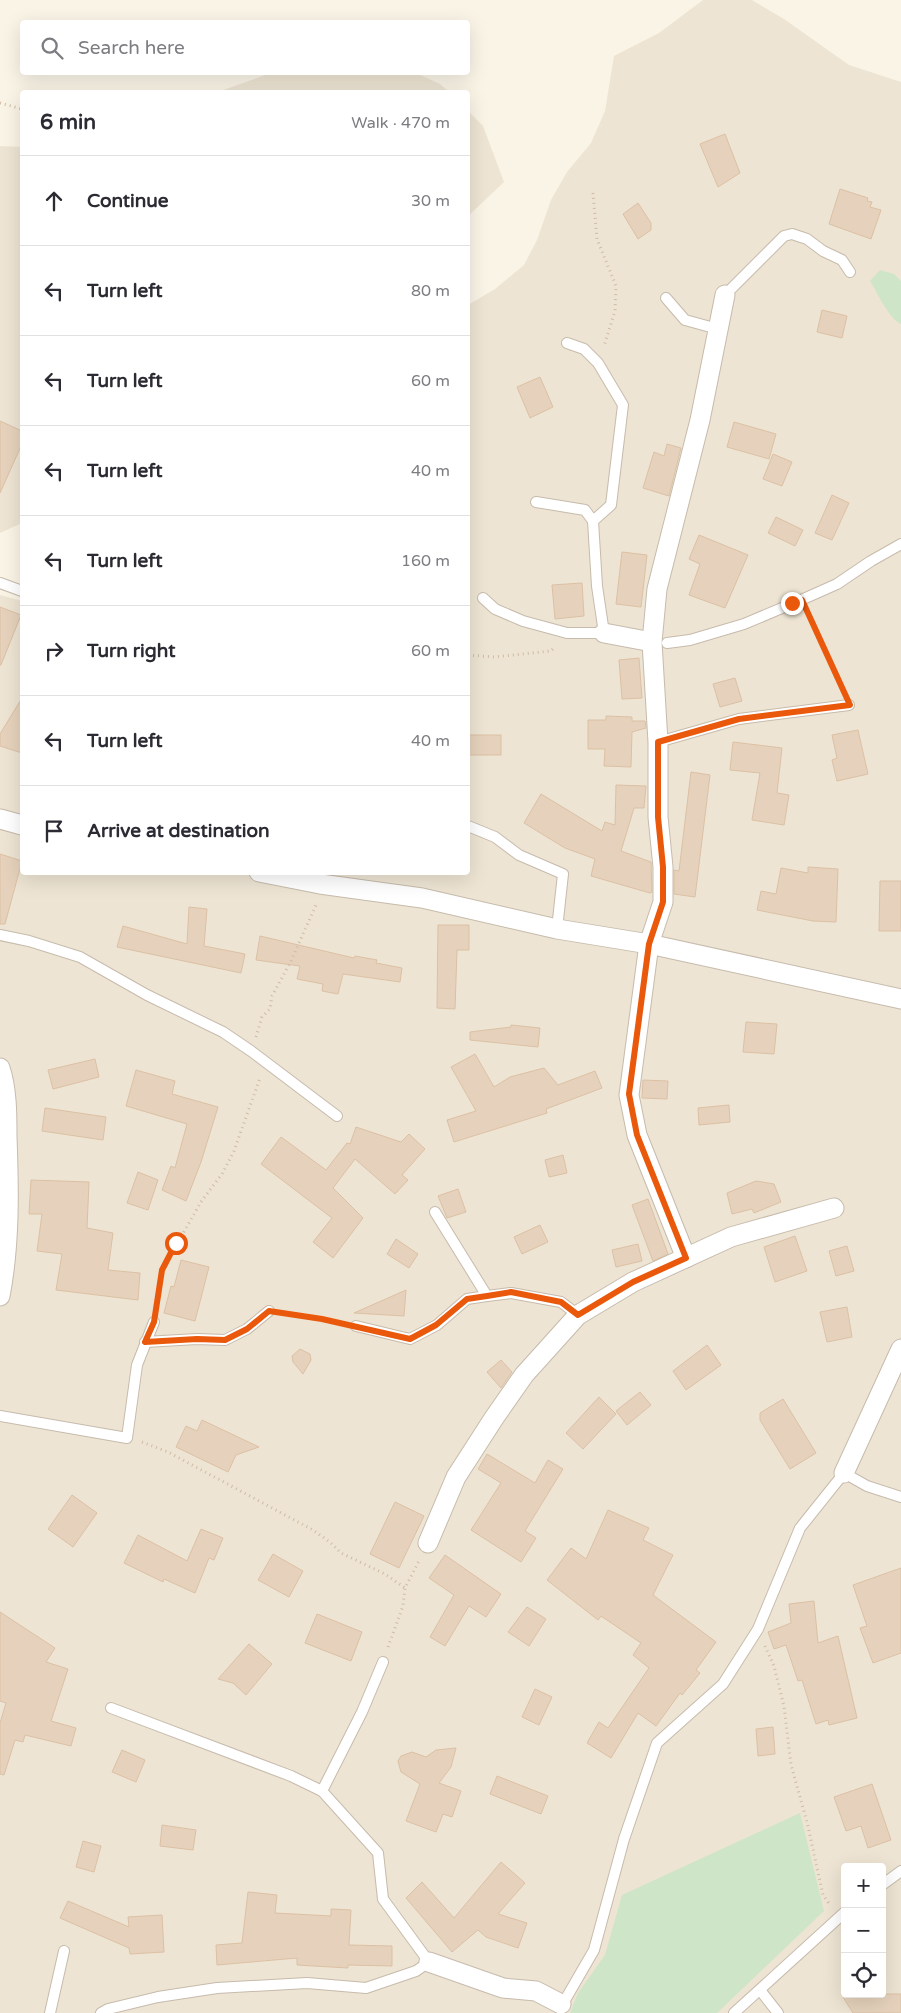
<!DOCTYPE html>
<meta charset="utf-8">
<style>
body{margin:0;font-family:"Varela Round",sans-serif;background:#f2f2f3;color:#2b2b33}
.controls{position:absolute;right:15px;bottom:15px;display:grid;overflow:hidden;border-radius:5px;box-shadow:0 5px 20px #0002}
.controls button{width:45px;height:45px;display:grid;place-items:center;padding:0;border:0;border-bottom:1px solid #e1e1e2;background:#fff;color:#2b2b33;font:25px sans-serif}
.stop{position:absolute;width:15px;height:15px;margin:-11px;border:4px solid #ea580c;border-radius:50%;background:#fff}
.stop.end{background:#ea580c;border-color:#fff;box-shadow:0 1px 5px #0008}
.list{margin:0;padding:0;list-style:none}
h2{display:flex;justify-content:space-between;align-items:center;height:65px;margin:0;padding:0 20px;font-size:21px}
h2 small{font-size:16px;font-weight:400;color:#7c7c81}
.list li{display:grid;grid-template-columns:32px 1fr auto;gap:15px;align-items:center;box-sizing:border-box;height:90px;padding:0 20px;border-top:1px solid #e1e1e2}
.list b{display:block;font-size:19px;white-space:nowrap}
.list em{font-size:16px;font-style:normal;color:#7c7c81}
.icon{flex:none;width:28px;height:28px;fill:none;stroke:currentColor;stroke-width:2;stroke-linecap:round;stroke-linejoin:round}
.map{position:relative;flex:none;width:901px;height:2013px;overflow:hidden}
.search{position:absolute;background:#fff;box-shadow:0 5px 20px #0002;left:20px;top:20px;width:450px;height:55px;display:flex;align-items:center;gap:12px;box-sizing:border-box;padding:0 18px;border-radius:5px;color:#7c7c81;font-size:19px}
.panel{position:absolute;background:#fff;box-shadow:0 5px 20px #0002;left:20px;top:90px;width:450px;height:785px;border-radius:5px}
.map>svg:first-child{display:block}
.residential{fill:#ede4d3;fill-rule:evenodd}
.green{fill:#cfe5c7}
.building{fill:#e6d2bc;stroke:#dcc0a4}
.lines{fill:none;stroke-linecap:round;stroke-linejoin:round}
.service-casing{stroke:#c7bbac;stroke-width:12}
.minor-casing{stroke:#c7bbac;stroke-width:21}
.path{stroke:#d0bba5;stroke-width:3;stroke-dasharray:1 4;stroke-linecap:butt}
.service{stroke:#fff;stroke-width:10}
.minor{stroke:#fff;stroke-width:19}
.route{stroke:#ea580c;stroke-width:6}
</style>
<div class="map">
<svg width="901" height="2013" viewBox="0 0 901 2013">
<rect width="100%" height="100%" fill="#f9f4e6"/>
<g class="residential">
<path d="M 703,0 L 752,0 L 784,19 L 849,65 L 901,82 L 901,2013 L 0,2013 L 0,595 L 22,601 L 22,872 L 468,872 L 468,305 L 495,289 L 524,265 L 537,240 L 551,200 L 567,172 L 591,143 L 605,111 L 614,56 L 659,33 ZM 845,1867 L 882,1867 L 882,1994 L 845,1994 Z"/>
<polygon points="271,73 416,73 440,84 449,92 218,92"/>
<polygon points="468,111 483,126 504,182 468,216"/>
<polygon points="0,146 22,147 22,523 0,533"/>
</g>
<g class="green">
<path d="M 880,270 L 894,274 L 901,281 L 901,324 C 889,319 877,292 870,281 Z"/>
<polygon points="800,1813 824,1911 717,2013 570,2013 578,1993 605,1955 622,1895"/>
</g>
<g class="building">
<polygon points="725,134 740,173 718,187 700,144"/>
<polygon points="840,189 868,198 867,201 872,202 870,207 881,210 871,239 829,224"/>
<polygon points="638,203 651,223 651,230 638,239 623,214"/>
<polygon points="822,310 847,316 842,338 817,332"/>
<polygon points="540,377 553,407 530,418 517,387"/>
<polygon points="0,421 22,431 22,444 0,493"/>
<polygon points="734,422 776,434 769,459 727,447"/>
<polygon points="667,444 681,448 669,496 643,488 654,452 664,456"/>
<polygon points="773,454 792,462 782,486 763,479"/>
<polygon points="832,495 849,503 832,540 815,533"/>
<polygon points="776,517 803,530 795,546 768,533"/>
<polygon points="699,535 748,555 725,608 689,595 700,564 689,559"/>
<polygon points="622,552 647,555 641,607 616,604"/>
<polygon points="582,583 584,616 555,619 552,585"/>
<polygon points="0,607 21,615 1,665 0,665"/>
<polygon points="639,658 642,698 622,699 619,660"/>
<polygon points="735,678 742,701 720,707 713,684"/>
<polygon points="22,698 22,753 0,746 0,734"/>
<polygon points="606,716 632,717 632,721 645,721 646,728 632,732 631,767 604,766 605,749 588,749 588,720 606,720"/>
<polygon points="858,730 868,774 837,781 832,760 837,758 832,735"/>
<rect x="469" y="735" width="32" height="20"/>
<polygon points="733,742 782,748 777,793 789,795 784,825 752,820 760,773 730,770"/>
<polygon points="691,772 710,775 695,897 674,894 674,870 679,871"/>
<polygon points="616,785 646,786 644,808 634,808 621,851 651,862 652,892 650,893 591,876 595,859 565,848 524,823 541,794 602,831 605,822 615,825"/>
<polygon points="0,854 22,861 5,924 0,924"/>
<polygon points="808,867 838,869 836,922 813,921 757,910 761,891 776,894 781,868 808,873"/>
<polygon points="880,881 901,881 901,931 879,931"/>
<polygon points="189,907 207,909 204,946 245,954 241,973 117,947 123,926 187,944"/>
<polygon points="438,925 469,925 469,950 457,950 455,1009 437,1008"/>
<polygon points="260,936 354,958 355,956 377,960 376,963 402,968 400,982 343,974 338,994 322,991 323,984 297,979 300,966 256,960"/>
<polygon points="746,1022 777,1024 774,1054 743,1052"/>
<polygon points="511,1025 540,1028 538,1047 470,1040 470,1032 511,1027"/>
<polygon points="475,1054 494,1087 510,1077 544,1068 558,1085 595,1071 602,1088 546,1109 547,1113 454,1142 447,1120 476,1111 451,1067"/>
<polygon points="95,1059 99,1077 53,1089 48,1070"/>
<polygon points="136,1070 175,1081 172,1094 218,1107 201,1162 186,1201 162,1190 171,1166 175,1168 187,1124 126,1106"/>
<polygon points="643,1080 668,1081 667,1099 642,1098"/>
<polygon points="729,1105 730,1122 699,1125 698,1108"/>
<polygon points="45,1108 106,1117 103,1140 42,1131"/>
<polygon points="356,1127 401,1142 409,1134 425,1149 402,1175 408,1180 395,1194 355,1159 333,1188 363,1218 333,1258 313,1242 332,1218 261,1164 281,1137 326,1170 347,1143 350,1144"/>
<polygon points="563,1155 567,1173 549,1177 545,1160"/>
<polygon points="138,1172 158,1180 148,1210 127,1203"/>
<polygon points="31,1180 89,1182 87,1228 113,1233 108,1270 140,1273 138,1300 56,1290 62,1254 37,1251 42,1214 29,1214"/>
<polygon points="756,1181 774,1184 781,1202 754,1213 752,1209 732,1214 727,1193"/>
<polygon points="458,1189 466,1212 447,1218 438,1196"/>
<polygon points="648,1199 668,1254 653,1261 632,1205"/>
<polygon points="540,1225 548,1242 522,1254 514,1237"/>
<polygon points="795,1236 807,1271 775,1282 764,1247"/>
<polygon points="396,1239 418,1254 409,1268 387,1254"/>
<polygon points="638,1244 642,1261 616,1267 612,1250"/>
<polygon points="847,1246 854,1271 836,1276 829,1251"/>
<polygon points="181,1260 209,1267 195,1321 164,1313 171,1286 174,1287"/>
<polygon points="406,1290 404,1316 354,1313"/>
<polygon points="847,1307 852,1337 827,1342 820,1312"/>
<polygon points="707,1345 721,1365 686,1390 673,1371"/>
<polygon points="300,1349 310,1354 311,1360 303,1374 293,1362 292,1356"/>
<polygon points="501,1360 512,1372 501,1388 487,1372"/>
<polygon points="640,1392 651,1405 627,1425 616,1411"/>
<polygon points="599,1397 616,1414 583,1449 566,1433"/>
<polygon points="783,1399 816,1453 790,1469 760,1420 760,1413"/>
<polygon points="202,1420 259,1447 236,1455 228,1472 176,1447 186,1426 197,1431"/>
<polygon points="487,1454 535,1483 548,1460 563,1469 525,1531 536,1538 521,1562 471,1530 501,1483 478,1469"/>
<polygon points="72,1495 97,1513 73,1547 48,1529"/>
<polygon points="395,1502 424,1516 399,1568 370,1554"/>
<polygon points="608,1510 649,1528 643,1540 673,1555 653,1595 716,1642 696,1670 700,1673 682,1695 680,1693 656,1726 638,1713 611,1758 587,1743 599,1722 608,1728 649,1668 633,1655 641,1643 601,1616 598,1620 547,1580 571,1548 586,1559"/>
<polygon points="201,1529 223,1538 214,1560 209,1558 195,1593 164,1579 163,1582 124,1563 138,1535 187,1561"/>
<polygon points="273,1554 303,1571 289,1597 258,1580"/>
<polygon points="445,1555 501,1594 486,1617 469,1606 445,1646 430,1637 454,1595 429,1578"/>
<polygon points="901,1568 901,1653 873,1663 860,1628 867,1626 853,1585"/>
<polygon points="814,1601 818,1643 838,1636 857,1718 829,1725 828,1720 816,1724 802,1680 798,1681 786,1645 774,1649 768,1632 791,1623 789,1604"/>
<polygon points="527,1607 546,1619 529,1646 508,1632"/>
<polygon points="0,1612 55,1648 46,1662 68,1669 51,1721 76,1728 71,1746 25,1735 23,1742 15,1740 4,1775 0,1774 0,1723 6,1703 0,1701"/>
<polygon points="317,1614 362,1632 351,1661 305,1643"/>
<polygon points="249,1644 272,1664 246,1695 233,1683 218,1679"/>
<polygon points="535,1689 552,1697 539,1725 522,1717"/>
<polygon points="773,1727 775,1754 758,1756 756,1729"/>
<polygon points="456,1748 451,1767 439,1783 461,1791 452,1817 443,1814 436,1832 406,1821 420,1784 401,1772 398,1761 401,1756 412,1752 426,1757 436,1750"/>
<polygon points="122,1750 145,1760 136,1782 112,1772"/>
<polygon points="497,1776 548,1796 541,1814 490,1794"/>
<polygon points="872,1784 891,1840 868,1848 861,1826 846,1831 834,1797"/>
<polygon points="162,1825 196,1830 193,1850 160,1846"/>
<polygon points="83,1841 101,1846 94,1872 76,1867"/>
<polygon points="501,1862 525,1883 498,1914 527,1923 518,1948 486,1937 478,1930 452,1952 406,1898 422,1882 454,1918"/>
<polygon points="248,1892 277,1895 275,1913 331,1916 331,1909 351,1910 349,1945 392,1946 392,1966 348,1965 348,1968 297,1965 297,1958 217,1965 216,1945 242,1943"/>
<polygon points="68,1901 129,1927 128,1917 162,1915 164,1952 130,1954 129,1948 60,1918"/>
<polygon points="841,1994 901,1994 901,2013 853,2013"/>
</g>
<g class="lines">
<defs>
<g id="service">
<polyline points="725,295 784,236 792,234 807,239 823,251 842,260 850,272"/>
<polyline points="666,298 685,320 718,329"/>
<polyline points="536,502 585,510 593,521"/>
<polyline points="0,583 22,591"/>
<polyline points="483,598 495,609 523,621 567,633 604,633 597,586 593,521 611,505 623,405 598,363 584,349 567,343"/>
<polyline points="667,643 690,640 744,624 801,600 837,584 871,561 901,544"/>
<polyline points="658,742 739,719 849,705"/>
<polyline points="468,826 495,837 519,855 563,874 557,929"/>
<polyline points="0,935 29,941 80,957 147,995 223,1032 251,1051 337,1116"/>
<polyline points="435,1212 487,1296"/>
<polyline points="356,1326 410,1339 437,1325 467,1299 487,1296 511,1293 561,1302 578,1315"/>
<polyline points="145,1342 197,1339 225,1340 247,1329 269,1311"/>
<polyline points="0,1416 127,1438 137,1365 154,1322"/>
<polyline points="322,1791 362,1712 383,1662"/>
<polyline points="882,1885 901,1871"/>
<polyline points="760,1990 778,2013"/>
<polyline points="561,2007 594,1950 624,1839 657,1743 723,1684 758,1629 800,1528 844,1473 867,1486 901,1497"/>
<polyline points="50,2013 64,1951"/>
<polyline points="101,2013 108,2009 158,1997 217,1988 307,1983 366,1988 416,1971 429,1962 383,1899 378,1853 322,1791 291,1776 111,1708"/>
<polyline points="734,2013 845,1912"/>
</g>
<g id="minor">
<polyline points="604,633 652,642 658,742 658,817 663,867 663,902 649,944 629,1095 637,1135 686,1258"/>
<polyline points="652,642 657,589 700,420 725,295"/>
<polyline points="0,819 22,825"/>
<polyline points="259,872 320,884 422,898 557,929 649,944 901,999"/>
<path d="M 0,1068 C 7,1089 7,1114 7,1136 C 9,1189 10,1244 0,1296"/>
<polyline points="844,1473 901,1349"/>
<polyline points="428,1543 456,1477 494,1418 524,1375 578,1315 633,1282 731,1237 834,1208"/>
<polyline points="429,1962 503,1988 536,1991 561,2004"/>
</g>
</defs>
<use href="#service" class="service-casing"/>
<use href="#minor" class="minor-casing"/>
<g class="path">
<polyline points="0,103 22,109"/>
<polyline points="593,193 597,239 616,286 615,311 604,346"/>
<polyline points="808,615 844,690"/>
<polyline points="468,655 494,657 551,651 555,647"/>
<polyline points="256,1037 262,1017 270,1009 272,996 291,961 316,905"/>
<polyline points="157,1306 162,1270 201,1202 222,1174 234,1151 260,1078"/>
<polyline points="285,1314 340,1323"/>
<polyline points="142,1442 168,1452 313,1530 331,1543 341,1553 385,1574 405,1588"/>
<polyline points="765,1646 774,1666 784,1706 791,1765 807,1822 823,1895 830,1905"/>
<polyline points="388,1647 403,1606 405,1588 420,1559"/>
</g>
<use href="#service" class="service"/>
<use href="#minor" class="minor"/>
</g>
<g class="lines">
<polyline class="route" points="176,1243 162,1270 154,1322 145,1342 197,1339 225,1340 247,1329 269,1311 322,1319 410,1339 436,1325 467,1299 487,1296 511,1292 561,1302 578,1315 633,1282 686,1258 637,1135 629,1094 649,944 663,902 663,867 658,817 658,742 739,719 850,705 802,600 792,603"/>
</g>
</svg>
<div class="controls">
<button>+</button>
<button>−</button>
<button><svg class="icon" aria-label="locate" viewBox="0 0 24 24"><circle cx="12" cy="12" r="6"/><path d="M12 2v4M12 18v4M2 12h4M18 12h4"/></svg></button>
</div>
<div class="stop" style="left:176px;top:1243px"></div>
<div class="stop end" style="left:792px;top:603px"></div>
<div class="search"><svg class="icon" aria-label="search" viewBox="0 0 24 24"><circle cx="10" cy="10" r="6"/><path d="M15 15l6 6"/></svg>Search here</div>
<section class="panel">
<h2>6 min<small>Walk · 470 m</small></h2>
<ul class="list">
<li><svg class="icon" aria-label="ahead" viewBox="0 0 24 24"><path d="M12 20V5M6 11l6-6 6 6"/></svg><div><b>Continue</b></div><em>30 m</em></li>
<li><svg class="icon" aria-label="left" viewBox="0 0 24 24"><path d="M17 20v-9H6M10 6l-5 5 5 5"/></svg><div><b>Turn left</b></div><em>80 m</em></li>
<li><svg class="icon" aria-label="left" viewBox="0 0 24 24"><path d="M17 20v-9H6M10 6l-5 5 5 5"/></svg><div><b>Turn left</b></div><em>60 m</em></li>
<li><svg class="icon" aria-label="left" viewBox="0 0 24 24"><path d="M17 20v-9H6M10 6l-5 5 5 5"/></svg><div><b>Turn left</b></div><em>40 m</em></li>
<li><svg class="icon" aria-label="left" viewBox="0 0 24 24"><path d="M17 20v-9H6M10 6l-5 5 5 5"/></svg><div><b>Turn left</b></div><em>160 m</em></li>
<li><svg class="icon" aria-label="right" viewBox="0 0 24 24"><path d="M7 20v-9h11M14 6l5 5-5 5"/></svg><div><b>Turn right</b></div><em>60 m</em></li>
<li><svg class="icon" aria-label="left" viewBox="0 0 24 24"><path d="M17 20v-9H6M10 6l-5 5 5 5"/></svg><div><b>Turn left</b></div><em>40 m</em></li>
<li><svg class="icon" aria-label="arrive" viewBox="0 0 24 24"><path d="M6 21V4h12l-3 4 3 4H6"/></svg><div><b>Arrive at destination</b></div></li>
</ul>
</section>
</div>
